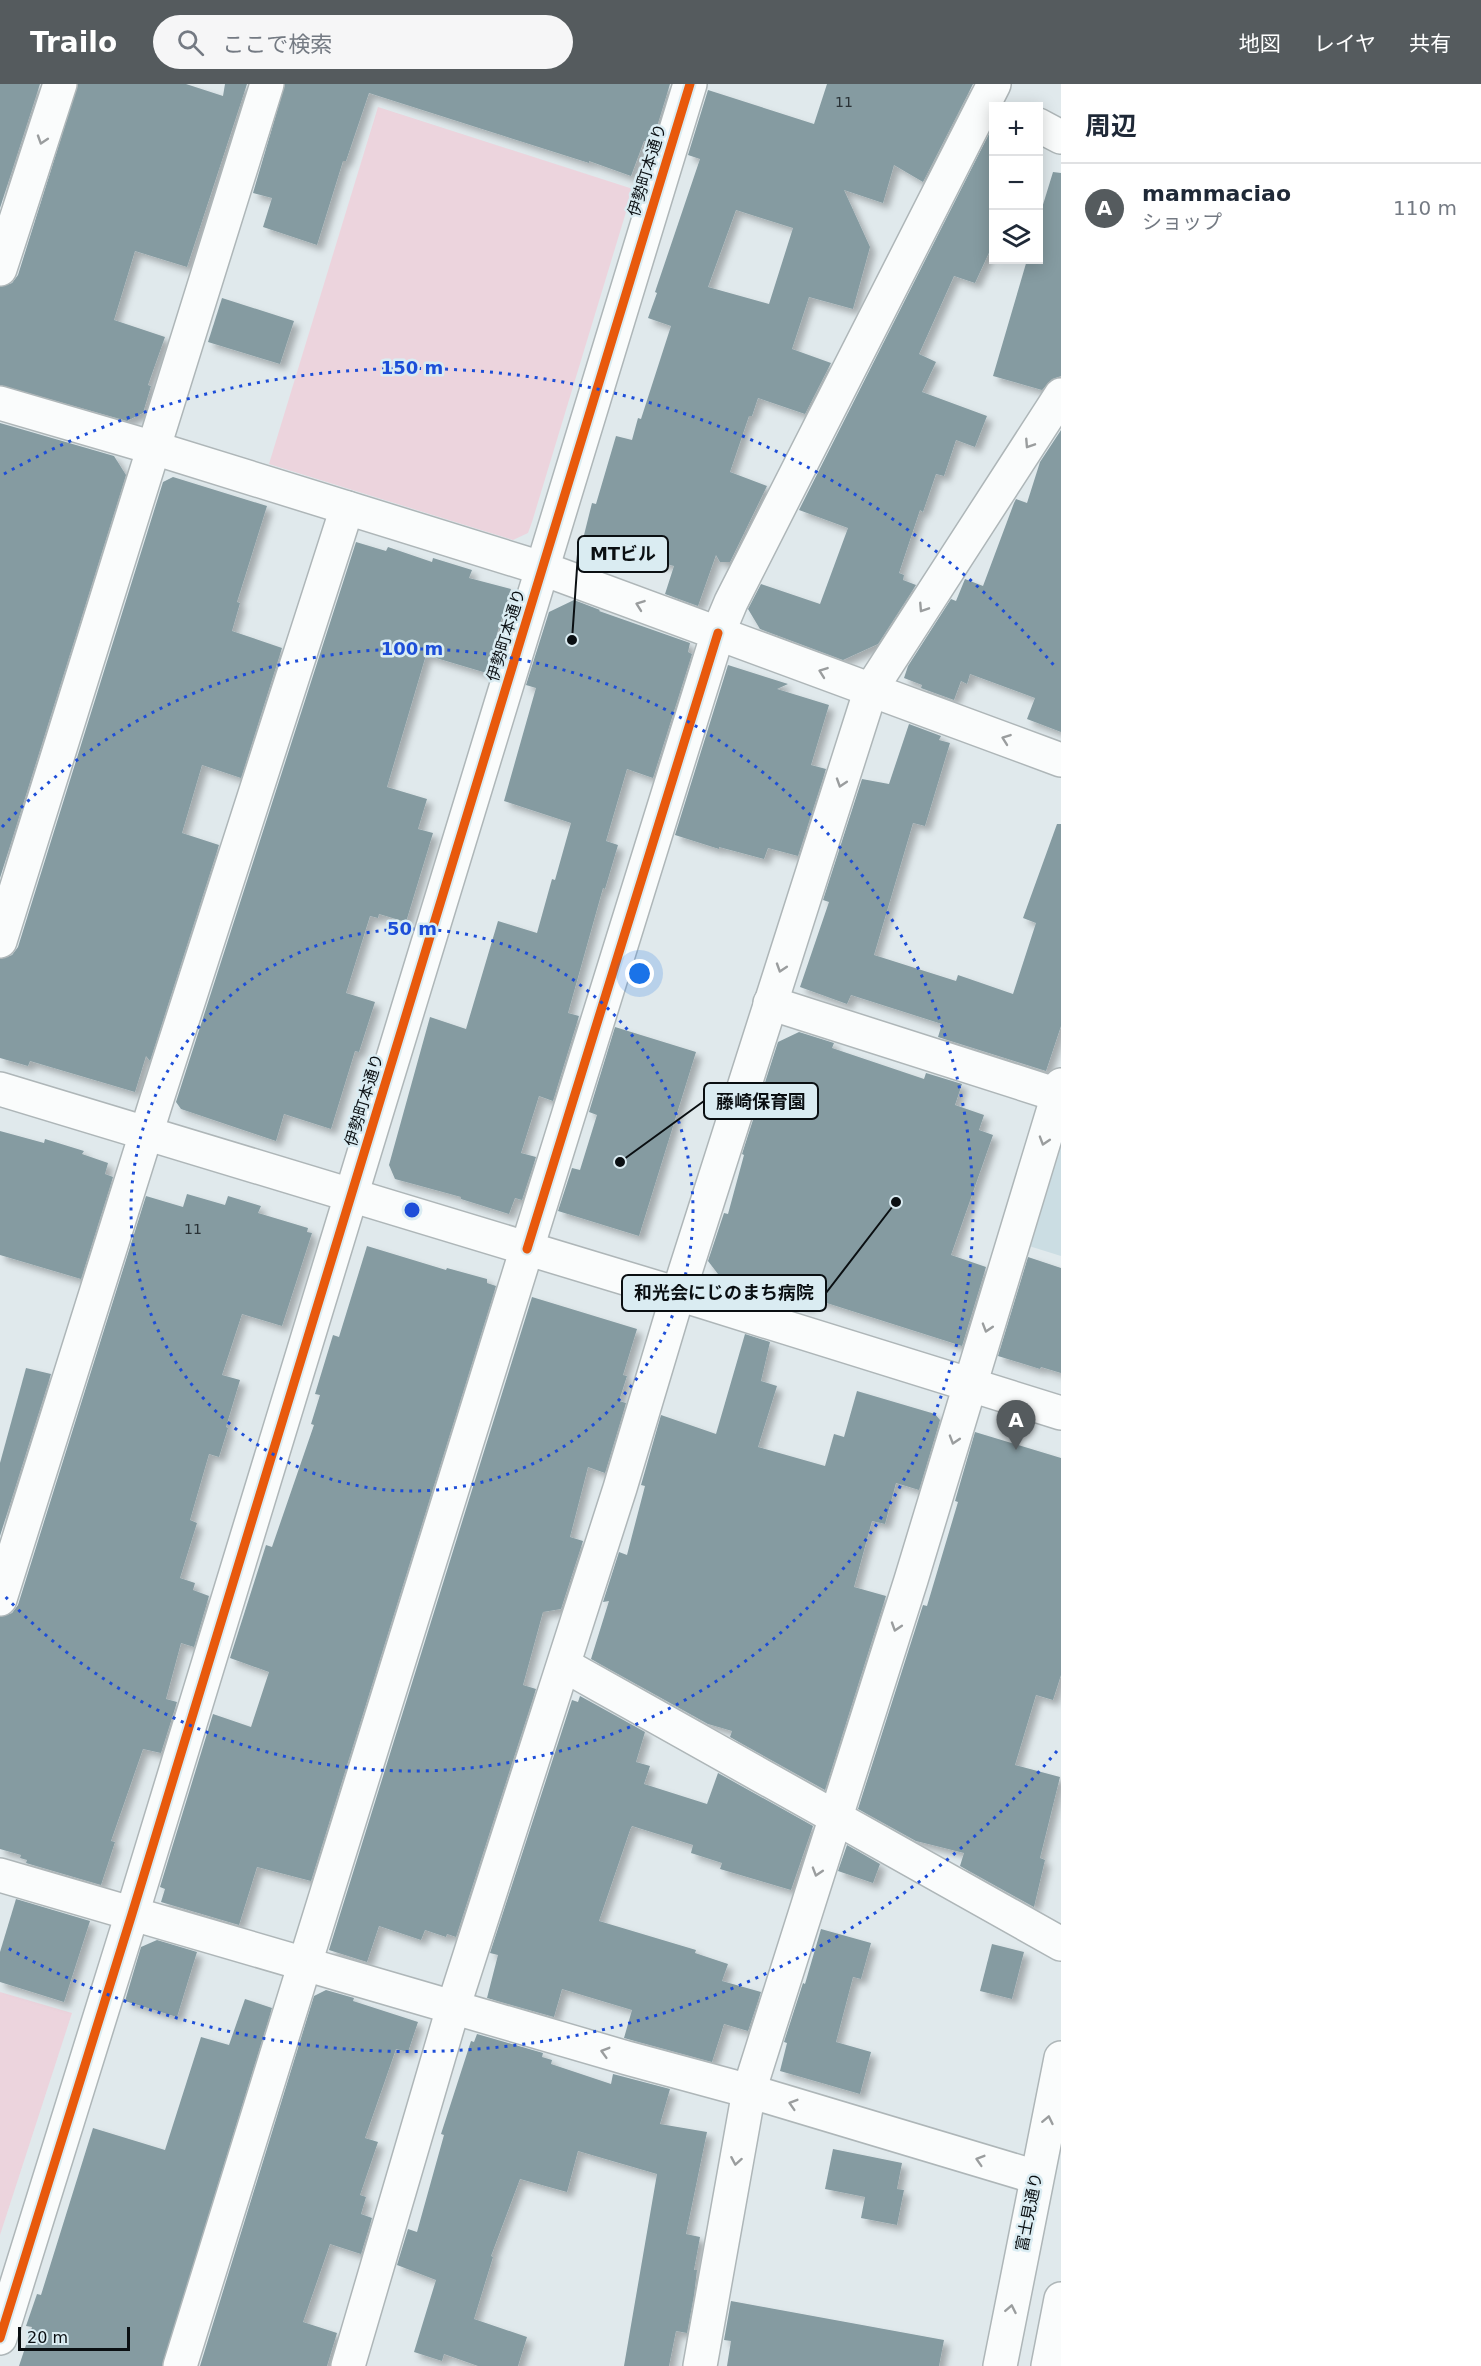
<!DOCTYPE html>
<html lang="ja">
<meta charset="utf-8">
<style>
body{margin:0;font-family:"DejaVu Sans","Noto Sans JP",sans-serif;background:#f6f6f7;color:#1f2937}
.controls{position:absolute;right:18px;top:18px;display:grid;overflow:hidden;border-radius:0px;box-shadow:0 3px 15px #0003}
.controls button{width:54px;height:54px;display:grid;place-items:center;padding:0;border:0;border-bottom:2px solid #e0e1e3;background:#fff;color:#1f2937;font:30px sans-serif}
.scale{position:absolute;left:18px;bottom:15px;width:112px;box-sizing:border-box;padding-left:6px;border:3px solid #0a0f12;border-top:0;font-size:16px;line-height:21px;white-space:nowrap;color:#0a0f12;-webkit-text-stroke:4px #daecf2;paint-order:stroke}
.you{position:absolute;left:640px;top:890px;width:21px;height:21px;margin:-15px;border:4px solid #fff;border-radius:50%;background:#1a73e8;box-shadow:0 0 0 9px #1a73e833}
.badge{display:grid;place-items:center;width:39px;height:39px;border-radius:50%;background:#555b5e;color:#fff;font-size:20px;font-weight:700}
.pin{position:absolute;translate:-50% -50px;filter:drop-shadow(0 2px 3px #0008)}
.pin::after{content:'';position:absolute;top:32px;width:21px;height:18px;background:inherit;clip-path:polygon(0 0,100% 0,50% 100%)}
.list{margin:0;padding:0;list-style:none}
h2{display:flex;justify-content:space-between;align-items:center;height:78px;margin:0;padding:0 24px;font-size:26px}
h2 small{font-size:20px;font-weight:400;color:#747a83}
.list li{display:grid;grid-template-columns:39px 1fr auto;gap:18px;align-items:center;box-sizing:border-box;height:90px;padding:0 24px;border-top:2px solid #e0e1e3}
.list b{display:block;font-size:22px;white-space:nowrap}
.list p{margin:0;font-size:20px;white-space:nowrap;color:#747a83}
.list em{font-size:20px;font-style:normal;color:#747a83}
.icon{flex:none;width:33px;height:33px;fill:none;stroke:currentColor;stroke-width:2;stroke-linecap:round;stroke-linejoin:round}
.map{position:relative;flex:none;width:1061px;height:2282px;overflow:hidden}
header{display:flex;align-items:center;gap:36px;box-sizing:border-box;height:84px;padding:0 30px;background:#555b5e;color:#fff}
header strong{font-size:28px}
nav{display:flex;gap:33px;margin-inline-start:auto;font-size:21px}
.search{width:420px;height:54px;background:#f6f6f7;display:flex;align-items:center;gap:15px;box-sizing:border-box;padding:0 21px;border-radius:33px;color:#747a83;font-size:22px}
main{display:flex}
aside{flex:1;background:#fff}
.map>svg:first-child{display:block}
.built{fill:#cbdde3}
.green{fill:#ecd4dd}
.building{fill:#859ba1;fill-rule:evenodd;filter:url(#shadow)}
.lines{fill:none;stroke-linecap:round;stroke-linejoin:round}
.minor-casing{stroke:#aeb6b8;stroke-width:36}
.tertiary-casing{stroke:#aeb6b8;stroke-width:36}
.trunk-casing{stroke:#aeb6b8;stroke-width:36}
.minor{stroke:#fafcfc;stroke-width:33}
.tertiary{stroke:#fafcfc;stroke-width:33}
.trunk{stroke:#fafcfc;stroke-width:33}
.cycleway-casing{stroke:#daecf2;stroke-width:13}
.cycleway{stroke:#e8590c;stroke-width:9}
.oneway{stroke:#9a9d9e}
.ring{fill:none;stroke:#1d4ed8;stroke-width:3;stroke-dasharray:3 6}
.labels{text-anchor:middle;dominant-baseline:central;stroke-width:5;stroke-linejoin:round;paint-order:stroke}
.number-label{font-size:14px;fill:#293236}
.street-label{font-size:16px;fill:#0a0f12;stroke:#daecf2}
.centre{fill:#1d4ed8;stroke:#daecf2;stroke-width:3}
.ring-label{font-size:18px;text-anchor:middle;font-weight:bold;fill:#1d4ed8;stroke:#daecf2;stroke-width:5;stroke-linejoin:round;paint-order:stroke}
.leader{fill:none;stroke:#0a0f12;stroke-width:2}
.callout-dot{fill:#0a0f12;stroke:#daecf2;stroke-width:2}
.callout{fill:#daecf2;stroke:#0a0f12;stroke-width:2}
.callout-label{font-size:18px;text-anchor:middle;font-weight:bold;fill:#0a0f12}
</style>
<header>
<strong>Trailo</strong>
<div class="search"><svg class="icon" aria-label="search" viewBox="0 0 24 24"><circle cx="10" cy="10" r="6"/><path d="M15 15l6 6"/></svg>ここで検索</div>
<nav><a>地図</a><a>レイヤ</a><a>共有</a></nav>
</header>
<main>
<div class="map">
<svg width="1061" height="2282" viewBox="0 0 1061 2282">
<defs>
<filter id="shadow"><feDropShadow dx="5.5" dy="5.5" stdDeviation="3" flood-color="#0004"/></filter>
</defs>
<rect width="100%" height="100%" fill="#e0e9ec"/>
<polygon class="built" points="1061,1057 1061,1172 1029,1162"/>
<g class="green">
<polygon points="378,23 633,105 532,438 528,449 513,456 269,380"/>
<polygon points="0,1908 72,1929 0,2151"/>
</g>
<g class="building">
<polygon points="0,0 40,0 0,124"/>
<polygon points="78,0 186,0 223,12 225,0 247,0 187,183 135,167 114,236 165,253 148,301 151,302 143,329 127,337 0,301 0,203 12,199 18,191"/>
<polygon points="285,0 670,0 652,59 644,57 631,92 589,77 589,79 369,9 346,77 343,77 317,161 263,143 272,114 253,109"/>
<path d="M 827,0 L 973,0 L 923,98 L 894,81 L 883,119 L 844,106 L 870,163 L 853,225 L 809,213 L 792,265 L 831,279 L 805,330 L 758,314 L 752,332 L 749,332 L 730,388 L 767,402 L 730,478 L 720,478 L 716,471 L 698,522 L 665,510 L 674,482 L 615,466 L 612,476 L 580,467 L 592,419 L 596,420 L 616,352 L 632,356 L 638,334 L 641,335 L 671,242 L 648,234 L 657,209 L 655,208 L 700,75 L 688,71 L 708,6 L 814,40 ZM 736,126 L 793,144 L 769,220 L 708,203 Z"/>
<polygon points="993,42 993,160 975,199 954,192 919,270 936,278 922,308 987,332 975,363 956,356 944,392 936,390 923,428 920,426 899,489 904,491 903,496 916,501 878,560 843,576 760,545 748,525 761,500 820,520 848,444 799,426"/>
<polygon points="1053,88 1061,89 1061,292 1052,295 1042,306 993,292 1027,176 1038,176 1038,137"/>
<polygon points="222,214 294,237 280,280 208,258"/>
<polygon points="0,339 114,372 126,391 0,794"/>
<polygon points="1061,346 1061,648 1027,635 1035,614 970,590 967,600 961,597 954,616 921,604 922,601 904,594 908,582 951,515 956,517 965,495 983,502 1014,419 1016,415 1027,419 1040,378"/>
<polygon points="173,393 267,422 237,518 240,519 232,547 282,564 241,694 202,681 182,749 219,761 150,977 146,972 135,1008 30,977 28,982 0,974 0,875 12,871 18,863 163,398"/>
<polygon points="356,458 386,467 388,463 432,478 433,474 472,486 469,494 511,505 496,553 503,550 490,590 426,571 387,703 427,715 418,745 433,749 406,838 379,830 378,834 370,832 346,909 375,918 359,968 355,967 331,1045 284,1030 276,1057 181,1025 176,1018"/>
<polygon points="574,516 600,526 599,527 690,559 688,568 692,570 653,694 627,685 606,757 618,761 605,805 603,804 568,929 579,932 553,1017 539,1012 521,1069 536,1073 522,1116 515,1114 509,1130 461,1115 461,1113 395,1095 389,1081 430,933 466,945 498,837 537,849 552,795 555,796 571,739 504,717 536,604 526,601 549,528"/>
<polygon points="728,581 788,600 777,605 829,621 811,681 826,685 798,772 768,764 764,775 719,763 719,765 675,751"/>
<polygon points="909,640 941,652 939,656 950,659 925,742 913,739 874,871 956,897 958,891 1013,910 1036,839 1023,834 1057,740 1061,740 1061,942 1046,987 938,953 942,940 851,911 847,920 800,903 829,818 823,816 862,695 889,700"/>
<polygon points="615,943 696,968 639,1152 558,1127 572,1084 580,1086 597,1031 589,1028"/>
<polygon points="799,948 834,959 832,964 924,995 926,989 962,1000 955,1021 984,1031 979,1046 993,1051 951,1171 986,1183 962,1262 811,1214 809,1223 765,1209 766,1204 718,1190 708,1177 724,1129 728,1130 744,1071 742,1070 778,958"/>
<polygon points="0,1047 44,1059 45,1055 84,1067 82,1070 108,1079 105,1090 113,1093 81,1195 0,1171"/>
<polygon points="187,1110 225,1121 228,1112 261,1122 258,1129 308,1144 307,1148 312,1149 282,1242 242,1230 222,1291 240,1296 226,1343 228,1344 219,1373 209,1370 190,1436 197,1439 180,1494 195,1499 193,1506 209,1512 194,1563 181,1559 166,1615 177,1618 161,1669 143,1665 111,1757 115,1758 101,1801 26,1779 27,1776 20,1774 21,1771 0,1765 0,1533 12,1529 18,1521 146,1112 183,1123"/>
<polygon points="367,1162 446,1186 447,1184 487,1195 487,1199 496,1202 311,1797 257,1783 239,1841 161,1818 165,1805 160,1803 213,1630 251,1643 269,1588 230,1574 266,1461 272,1463 314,1341 311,1340 320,1311 315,1310 333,1251 339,1253"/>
<polygon points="1028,1173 1061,1184 1061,1289 1041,1283 1040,1285 998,1272"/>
<polygon points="532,1213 637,1245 623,1291 627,1292 619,1317 626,1319 605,1389 588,1383 570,1453 583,1457 561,1525 543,1528 523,1601 536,1605 456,1853 447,1850 446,1853 425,1846 421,1856 379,1842 367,1878 329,1866"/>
<polygon points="745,1250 770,1258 761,1297 777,1302 758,1363 825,1382 834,1350 844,1353 857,1307 935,1330 940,1336 919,1406 896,1399 885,1440 872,1437 854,1503 886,1512 825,1706 730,1653 732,1647 708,1640 591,1575 609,1517 603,1518 619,1468 627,1471 645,1402 641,1401 661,1331 716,1350"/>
<polygon points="26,1284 51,1290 0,1452 0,1379"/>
<polygon points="975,1348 1061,1374 1061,1591 1053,1616 1036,1611 1015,1681 1060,1693 1040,1774 1045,1776 1034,1823 960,1782 964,1769 916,1757 858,1725 923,1521 927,1522 958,1418 955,1417"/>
<polygon points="580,1612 645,1648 636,1678 650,1682 644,1700 707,1720 718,1689 813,1742 791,1806 720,1785 722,1779 691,1769 693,1761 632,1742 630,1746 599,1837 696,1866 695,1869 728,1880 722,1897 761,1908 748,1947 724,1940 712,1978 624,1954 632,1926 562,1905 554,1933 487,1914 498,1871 490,1869 572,1616 578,1618"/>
<polygon points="847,1761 880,1780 873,1799 838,1787"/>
<polygon points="16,1815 90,1837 64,1918 0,1898 0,1868"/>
<polygon points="821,1845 871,1859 861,1895 853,1893 836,1958 871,1968 860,2010 780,1987 787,1959 784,1958 803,1899 805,1900"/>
<polygon points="157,1856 197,1868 177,1933 125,1917 141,1863"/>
<polygon points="992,1860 1024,1868 1012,1915 980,1907"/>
<polygon points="326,1906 354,1914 353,1917 418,1938 408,1968 396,1965 365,2054 378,2058 360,2111 366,2113 361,2130 372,2134 361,2170 330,2160 303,2238 337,2249 327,2282 200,2282 314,1912"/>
<polygon points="245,1915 272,1924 162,2282 19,2282 32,2243 26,2242 37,2210 41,2211 93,2044 165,2066 201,1953 229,1961"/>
<polygon points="477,1950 543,1969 542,1973 552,1976 551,1980 611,2000 613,1990 670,2005 660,2040 707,2048 686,2150 700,2153 694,2186 697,2186 694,2211 687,2249 676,2247 669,2282 624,2282 657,2090 578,2067 567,2108 520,2095 491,2172 493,2173 474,2235 527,2253 518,2282 478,2282 444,2270 442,2277 414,2268 436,2196 397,2181 408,2145 417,2148 444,2051 441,2050 471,1957 474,1958"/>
<polygon points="833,2065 902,2079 897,2105 904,2106 897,2141 861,2134 865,2113 825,2105"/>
<polygon points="731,2217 944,2256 939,2282 727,2282 731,2257 724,2256"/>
</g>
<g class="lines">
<defs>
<g id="minor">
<polyline points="1038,41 1061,53"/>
<polyline points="0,185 60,0"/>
<polyline points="0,319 154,364 541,484 1061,676"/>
<polyline points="0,857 267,0"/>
<polyline points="770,919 1058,1011"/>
<polyline points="0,1515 156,1018 347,424"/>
<polyline points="564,1581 1061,1860"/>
<polyline points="0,1791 627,1974 749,2007 1036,2093"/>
<polyline points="0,2254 132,1830 690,0"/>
<polyline points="180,2282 718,549 731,518 994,0"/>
<polyline points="348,2282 453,1924 620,1404 678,1210 871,605 1061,311"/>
<polyline points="700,2282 749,2007 911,1496 1061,1001"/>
</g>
<polyline id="tertiary" points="0,1005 701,1217 1061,1329"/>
<g id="trunk">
<polyline points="1000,2282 1061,1974"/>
<polyline points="1048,2282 1061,2215"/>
</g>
</defs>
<use href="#minor" class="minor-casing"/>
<use href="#tertiary" class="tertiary-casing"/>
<use href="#trunk" class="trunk-casing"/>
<use href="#minor" class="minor"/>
<use href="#tertiary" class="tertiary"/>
<use href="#trunk" class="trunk"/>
<defs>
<g id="cycleway">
<polyline points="527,1165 718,549"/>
<polyline points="0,2254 132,1830 690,0"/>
</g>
</defs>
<use href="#cycleway" class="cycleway-casing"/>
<use href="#cycleway" class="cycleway"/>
</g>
<defs><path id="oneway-chevron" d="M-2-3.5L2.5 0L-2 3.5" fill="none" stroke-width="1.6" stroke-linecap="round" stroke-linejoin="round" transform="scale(1.5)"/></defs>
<g class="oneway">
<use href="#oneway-chevron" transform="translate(42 56) rotate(108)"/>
<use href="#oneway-chevron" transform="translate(1029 360) rotate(123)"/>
<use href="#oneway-chevron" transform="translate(640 521) rotate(-160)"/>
<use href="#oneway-chevron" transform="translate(923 524) rotate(123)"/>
<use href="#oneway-chevron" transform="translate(823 588) rotate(-160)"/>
<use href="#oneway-chevron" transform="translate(1006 655) rotate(-160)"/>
<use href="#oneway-chevron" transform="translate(841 699) rotate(108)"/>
<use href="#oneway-chevron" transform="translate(781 884) rotate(108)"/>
<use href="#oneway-chevron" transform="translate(1044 1057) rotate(107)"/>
<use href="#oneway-chevron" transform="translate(987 1244) rotate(107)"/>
<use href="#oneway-chevron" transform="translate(954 1356) rotate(107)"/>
<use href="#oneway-chevron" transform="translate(896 1543) rotate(108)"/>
<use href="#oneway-chevron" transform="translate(817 1788) rotate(107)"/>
<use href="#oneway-chevron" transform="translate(605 1968) rotate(-164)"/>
<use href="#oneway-chevron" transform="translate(793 2020) rotate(-163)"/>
<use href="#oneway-chevron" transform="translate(1048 2036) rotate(-78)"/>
<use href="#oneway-chevron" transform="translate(980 2076) rotate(-163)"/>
<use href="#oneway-chevron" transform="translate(736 2077) rotate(100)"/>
<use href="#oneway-chevron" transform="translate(1011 2225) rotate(-79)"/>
</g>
<g class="ring">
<circle cx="412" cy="1126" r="281"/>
<path d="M2 743A561 561 0 1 1 2 1509"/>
<path d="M1057 1667A842 842 0 0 1 4 1862M4 390A842 842 0 0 1 1057 585"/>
</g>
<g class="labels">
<g class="number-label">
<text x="844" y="18">11</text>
<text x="193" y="1145">11</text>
</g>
<g class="street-label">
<text transform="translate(647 86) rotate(-73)">伊勢町本通り</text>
<text transform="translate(506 551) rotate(-73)">伊勢町本通り</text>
<text transform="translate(364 1016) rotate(-73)">伊勢町本通り</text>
<text transform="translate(1029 2128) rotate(-79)">富士見通り</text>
</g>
</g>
<circle cx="412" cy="1126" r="9" class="centre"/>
<g class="ring-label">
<text x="412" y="290">150 m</text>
<text x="412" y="571">100 m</text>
<text x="412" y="851">50 m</text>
</g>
<path class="leader" d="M572 556L578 470M620 1078L704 1017M896 1118L826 1209"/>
<g class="callout-dot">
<circle cx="572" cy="556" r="6"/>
<circle cx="620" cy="1078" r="6"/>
<circle cx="896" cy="1118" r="6"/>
</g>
<g class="callout">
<rect x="578" y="452" width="90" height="36" rx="6"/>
<rect x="704" y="999" width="114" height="36" rx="6"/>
<rect x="622" y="1191" width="204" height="36" rx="6"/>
</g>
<g class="callout-label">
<text x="623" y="476">MTビル</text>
<text x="761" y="1024">藤崎保育園</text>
<text x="724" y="1215">和光会にじのまち病院</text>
</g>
</svg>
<div class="controls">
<button>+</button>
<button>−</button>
<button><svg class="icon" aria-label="layers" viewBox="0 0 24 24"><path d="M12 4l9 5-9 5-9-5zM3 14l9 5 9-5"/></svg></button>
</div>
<div class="scale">20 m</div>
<div class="you"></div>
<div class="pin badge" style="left:1016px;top:1366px">A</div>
</div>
<aside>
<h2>周辺<small></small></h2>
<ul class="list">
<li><span class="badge">A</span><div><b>mammaciao</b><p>ショップ</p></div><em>110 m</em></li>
</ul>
</aside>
</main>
